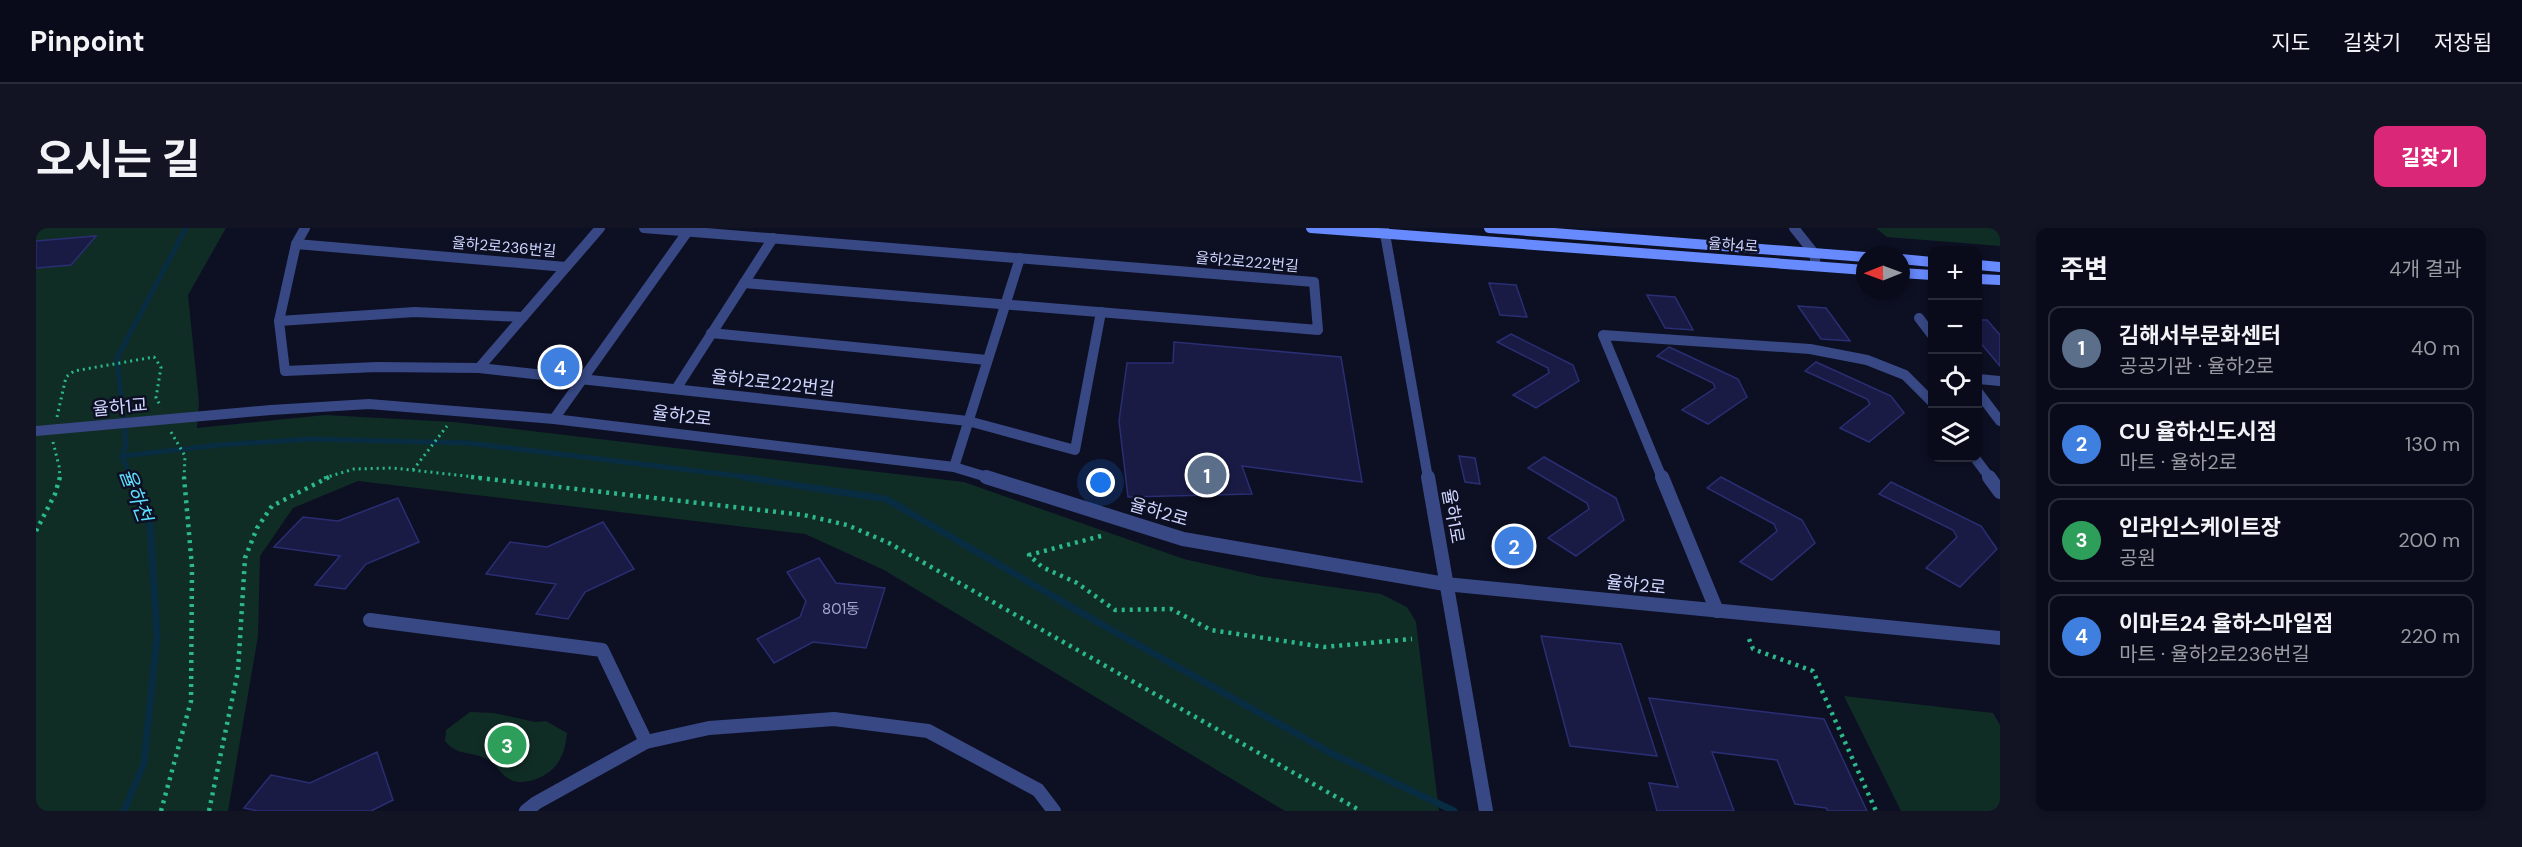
<!DOCTYPE html>
<html lang="ko">
<meta charset="utf-8">
<style>
body{margin:0;font-family:"DM Sans","Noto Sans KR",sans-serif;background:#131423;color:#f1f3f6}
.controls{position:absolute;right:18px;top:18px;display:grid;overflow:hidden;border-radius:12px;box-shadow:0 3px 9px #0003}
.controls button{width:54px;height:54px;display:grid;place-items:center;padding:0;border:0;border-bottom:2px solid #2a2b39;background:#0a0b1a;color:#f1f3f6;font:30px sans-serif}
.compass{position:absolute;left:1820px;top:18px;width:54px;height:54px;border-radius:50%;background:#0a0b1a;box-shadow:0 3px 9px #0003;rotate:269deg}
.you{position:absolute;left:1065px;top:255px;width:21px;height:21px;margin:-15px;border:4px solid #fff;border-radius:50%;background:#1a73e8;box-shadow:0 0 0 9px #1a73e833}
.badge{display:grid;place-items:center;width:39px;height:39px;border-radius:50%;background:#db2777;color:#fff;font-size:20px;font-weight:700}
.pin{position:absolute;translate:-50% -50%;border:3px solid #fff;box-shadow:0 2px 6px #0006}
.list{margin:0;padding:0;list-style:none}
h2{display:flex;justify-content:space-between;align-items:center;height:78px;margin:0;padding:0 24px;font-size:26px}
h2 small{font-size:20px;font-weight:400;color:#999ba2}
.list li{display:grid;grid-template-columns:39px 1fr auto;gap:18px;align-items:center;box-sizing:border-box;height:84px;margin:0 12px 12px;padding:0 12px;border:2px solid #2a2b39;border-radius:12px}
.list b{display:block;font-size:22px;white-space:nowrap}
.list p{margin:0;font-size:20px;white-space:nowrap;color:#999ba2}
.list em{font-size:20px;font-style:normal;color:#999ba2}
.icon{flex:none;width:33px;height:33px;fill:none;stroke:currentColor;stroke-width:2;stroke-linecap:round;stroke-linejoin:round}
.map{position:relative;flex:none;width:1964px;height:583px;overflow:hidden;border-radius:12px}
header{display:flex;align-items:center;gap:36px;box-sizing:border-box;height:84px;padding:0 30px;background:#0a0b1a;border-bottom:2px solid #2a2b39}
header strong{font-size:28px}
nav{display:flex;gap:33px;margin-inline-start:auto;font-size:21px}
.intro{display:flex;align-items:center;justify-content:space-between;box-sizing:border-box;height:144px;padding:0 36px}
h1{margin:0;font-size:42px}
.button{padding:15px 27px;border-radius:12px;background:#db2777;color:#fff;font-size:21px;font-weight:700}
main{display:flex;gap:36px;padding:0 36px}
aside{flex:1;background:#0a0b1a;border-radius:12px;box-shadow:0 3px 9px #0003}
.map>svg:first-child{display:block}
.green{fill:#102d25}
.lines{fill:none;stroke-linecap:round;stroke-linejoin:round}
.stream-far1{stroke:#082c41;stroke-width:5}
.stream{stroke:#082c41;stroke-width:7}
.building{fill:#191b45;stroke:#2a2e72;stroke-width:1.5}
.path-far1{stroke:#2bb88b;stroke-width:3;stroke-dasharray:2 4;stroke-linecap:butt}
.path{stroke:#2bb88b;stroke-width:4.5;stroke-dasharray:3 5;stroke-linecap:butt}
.service-far1{stroke:#374884;stroke-width:10}
.service{stroke:#374884;stroke-width:14}
.minor{stroke:#374884;stroke-width:10}
.tertiary-far1{stroke:#374884;stroke-width:10}
.tertiary{stroke:#374884;stroke-width:14}
.secondary{stroke:#678aff;stroke-width:10}
.labels{text-anchor:middle;dominant-baseline:central;stroke-width:5;stroke-linejoin:round;paint-order:stroke}
.far-street-label{font-size:15px;fill:#d0d6ff;stroke:#0d0f23}
.number-label{font-size:15px;fill:#a2a7d0}
.street-label{font-size:18px;fill:#d0d6ff;stroke:#0d0f23}
.water-label{font-size:20px;font-style:italic;fill:#5edeff;stroke:#0d0f23}
</style>
<header>
<strong>Pinpoint</strong>
<nav><a>지도</a><a>길찾기</a><a>저장됨</a></nav>
</header>
<div class="intro"><h1>오시는 길</h1><a class="button">길찾기</a></div>
<main>
<div class="map">
<svg width="1964" height="583" viewBox="0 0 1964 583">
<rect width="100%" height="100%" fill="#0d0f23"/>
<g class="green">
<polygon points="0,0 190,0 152,67 163,174 161,200 289,187 418,194 928,254 1148,331 1227,349 1345,366 1371,379 1380,394 1403,583 1249,583 848,342 769,306 322,253 257,280 224,328 222,408 192,583 0,583"/>
<polygon points="1840,0 1964,0 1964,18 1851,9"/>
<polygon points="1808,468 1957,485 1964,497 1964,583 1865,583"/>
<path d="M 434,484 L 458,485 L 499,494 L 510,493 L 531,505 C 529,530 519,546 494,553 C 487,554 482,555 475,552 C 465,548 460,535 451,531 C 436,523 420,528 409,513 L 410,502 Z"/>
</g>
<g class="lines">
<g class="stream-far1">
<polyline points="86,228 183,217 275,211 432,215 719,250"/>
<polyline points="95,250 86,228 90,215 81,130 150,0"/>
</g>
<g class="stream">
<polyline points="707,249 850,271 1065,396 1295,525 1418,583"/>
<polyline points="88,583 108,535 121,408 114,297 94,249"/>
</g>
</g>
<g class="building">
<polygon points="60,8 35,37 0,40 0,13"/>
<polygon points="1453,55 1480,57 1491,89 1464,87"/>
<polygon points="1611,67 1639,69 1657,102 1629,100"/>
<polygon points="1762,78 1790,80 1814,113 1785,111"/>
<polygon points="1942,92 1951,92 1964,107 1964,138 1942,112"/>
<polygon points="1475,106 1537,137 1543,153 1500,180 1477,167 1513,145 1512,140 1461,114"/>
<polygon points="1138,114 1305,129 1326,254 1206,238 1216,266 1092,269 1083,193 1091,135 1137,135"/>
<polygon points="1633,119 1702,151 1711,169 1672,196 1646,182 1679,160 1677,155 1621,128"/>
<polygon points="1780,134 1855,168 1868,185 1833,214 1804,200 1834,176 1831,171 1769,143"/>
<polygon points="1423,228 1439,230 1444,256 1429,254"/>
<polygon points="1508,229 1580,270 1588,292 1540,328 1512,310 1553,281 1551,275 1492,240"/>
<polygon points="1685,249 1766,292 1779,315 1736,352 1704,334 1741,303 1738,296 1671,260"/>
<polygon points="1855,254 1945,298 1961,321 1924,359 1890,340 1921,309 1917,302 1843,266"/>
<polygon points="362,270 383,314 330,336 309,361 279,357 304,328 238,319 267,289 302,293"/>
<polygon points="567,294 598,341 549,364 532,391 500,386 520,356 450,346 474,314 511,319"/>
<polygon points="783,330 800,355 849,360 830,420 777,414 738,435 721,411 764,389 770,373 751,344"/>
<polygon points="1505,408 1585,416 1621,528 1534,518"/>
<polygon points="1613,470 1788,491 1831,583 1792,583 1790,580 1759,576 1741,532 1676,524 1698,583 1621,583 1613,555 1642,559"/>
<polygon points="341,524 357,572 335,583 222,583 208,580 235,547 274,555"/>
</g>
<g class="lines">
<g class="path-far1">
<polyline points="21,189 30,149 38,143 118,129 125,139 120,170 124,177"/>
<polyline points="135,204 149,228 148,250"/>
<polyline points="17,214 23,238 24,250"/>
<polyline points="377,242 411,198"/>
<polyline points="288,250 318,241 357,240 448,250"/>
</g>
<g class="path">
<polyline points="435,249 768,287 811,297 853,315 1325,583"/>
<polyline points="0,303 19,266 24,249"/>
<polyline points="1065,308 993,327 1006,339 1041,355 1079,382 1135,381 1175,402 1288,419 1376,411"/>
<polyline points="1713,411 1717,421 1777,443 1840,583"/>
<polyline points="125,583 155,473 156,339 148,249"/>
<polyline points="173,583 202,443 209,330 221,300 236,278 293,249"/>
</g>
<g class="service-far1">
<polyline points="1883,90 1896,107"/>
<polyline points="1942,151 1964,153"/>
<polyline points="1942,164 1964,193"/>
<polyline points="1939,230 1954,250"/>
<polyline points="1626,250 1567,107 1774,121 1831,132 1869,147 1896,174"/>
</g>
<g class="service">
<polyline points="1626,249 1681,383"/>
<polyline points="1953,249 1964,264"/>
<polyline points="334,392 566,422 610,514"/>
<polyline points="490,583 500,575 610,514 673,500 798,491 892,503 1002,562 1018,583"/>
</g>
<g class="minor">
<polyline points="269,0 260,16 243,93 249,143 341,139 443,140 932,193 1039,222 1065,84"/>
<polyline points="608,0 1278,54 1282,102 708,55"/>
<polyline points="1758,0 1778,25 1780,38"/>
<polyline points="260,16 530,39"/>
<polyline points="243,93 379,84 487,89"/>
<polyline points="675,105 951,132"/>
<polyline points="443,140 564,0"/>
<polyline points="640,161 737,10"/>
<polyline points="518,191 652,3"/>
<polyline points="918,239 984,30"/>
</g>
<g class="tertiary-far1">
<polyline points="1348,0 1392,250"/>
<polyline points="0,203 235,182 333,176 518,191 918,239 954,250"/>
</g>
<g class="tertiary">
<polyline points="950,249 1147,311 1409,356 1964,410"/>
<polyline points="1392,249 1450,583"/>
</g>
<g class="secondary">
<polyline points="1275,0 1829,42"/>
<polyline points="1453,0 1829,29"/>
<polyline points="1865,31 1896,34"/>
<polyline points="1942,37 1964,39"/>
<polyline points="1865,45 1896,47"/>
<polyline points="1942,51 1964,52"/>
</g>
</g>
<g class="labels">
<g class="far-street-label">
<text transform="translate(1697 17) rotate(4)">율하4로</text>
<text transform="translate(468 19) rotate(5)">율하2로236번길</text>
<text transform="translate(1211 34) rotate(5)">율하2로222번길</text>
</g>
<g class="number-label">
<text x="805" y="381">801동</text>
</g>
<g class="street-label">
<text transform="translate(737 155) rotate(6)">율하2로222번길</text>
<text transform="translate(84 179) rotate(-5)">율하1교</text>
<text transform="translate(646 188) rotate(7)">율하2로</text>
<text transform="translate(1123 284) rotate(16)">율하2로</text>
<text transform="translate(1417 288) rotate(80)">율하1로</text>
<text transform="translate(1600 357) rotate(6)">율하2로</text>
</g>
<g class="water-label">
<text transform="translate(100 267) rotate(69)">율하천</text>
</g>
</g>
</svg>
<div class="controls">
<button>+</button>
<button>−</button>
<button><svg class="icon" aria-label="locate" viewBox="0 0 24 24"><circle cx="12" cy="12" r="6"/><path d="M12 2v4M12 18v4M2 12h4M18 12h4"/></svg></button>
<button><svg class="icon" aria-label="layers" viewBox="0 0 24 24"><path d="M12 4l9 5-9 5-9-5zM3 14l9 5 9-5"/></svg></button>
</div>
<svg class="compass" viewBox="-18 -18 36 36"><path d="M0-13l5 13h-10z" fill="#e53935"/><path d="M0 13l5-13h-10z" fill="#999ba2"/></svg>
<div class="you"></div>
<div class="pin badge" style="left:1171px;top:247px;background:#5c6f8a">1</div>
<div class="pin badge" style="left:1478px;top:318px;background:#3f7fe0">2</div>
<div class="pin badge" style="left:471px;top:517px;background:#2e9e5b">3</div>
<div class="pin badge" style="left:524px;top:139px;background:#3f7fe0">4</div>
</div>
<aside>
<h2>주변<small>4개 결과</small></h2>
<ul class="list">
<li><span class="badge" style="background:#5c6f8a">1</span><div><b>김해서부문화센터</b><p>공공기관 · 율하2로</p></div><em>40 m</em></li>
<li><span class="badge" style="background:#3f7fe0">2</span><div><b>CU 율하신도시점</b><p>마트 · 율하2로</p></div><em>130 m</em></li>
<li><span class="badge" style="background:#2e9e5b">3</span><div><b>인라인스케이트장</b><p>공원</p></div><em>200 m</em></li>
<li><span class="badge" style="background:#3f7fe0">4</span><div><b>이마트24 율하스마일점</b><p>마트 · 율하2로236번길</p></div><em>220 m</em></li>
</ul>
</aside>
</main>
